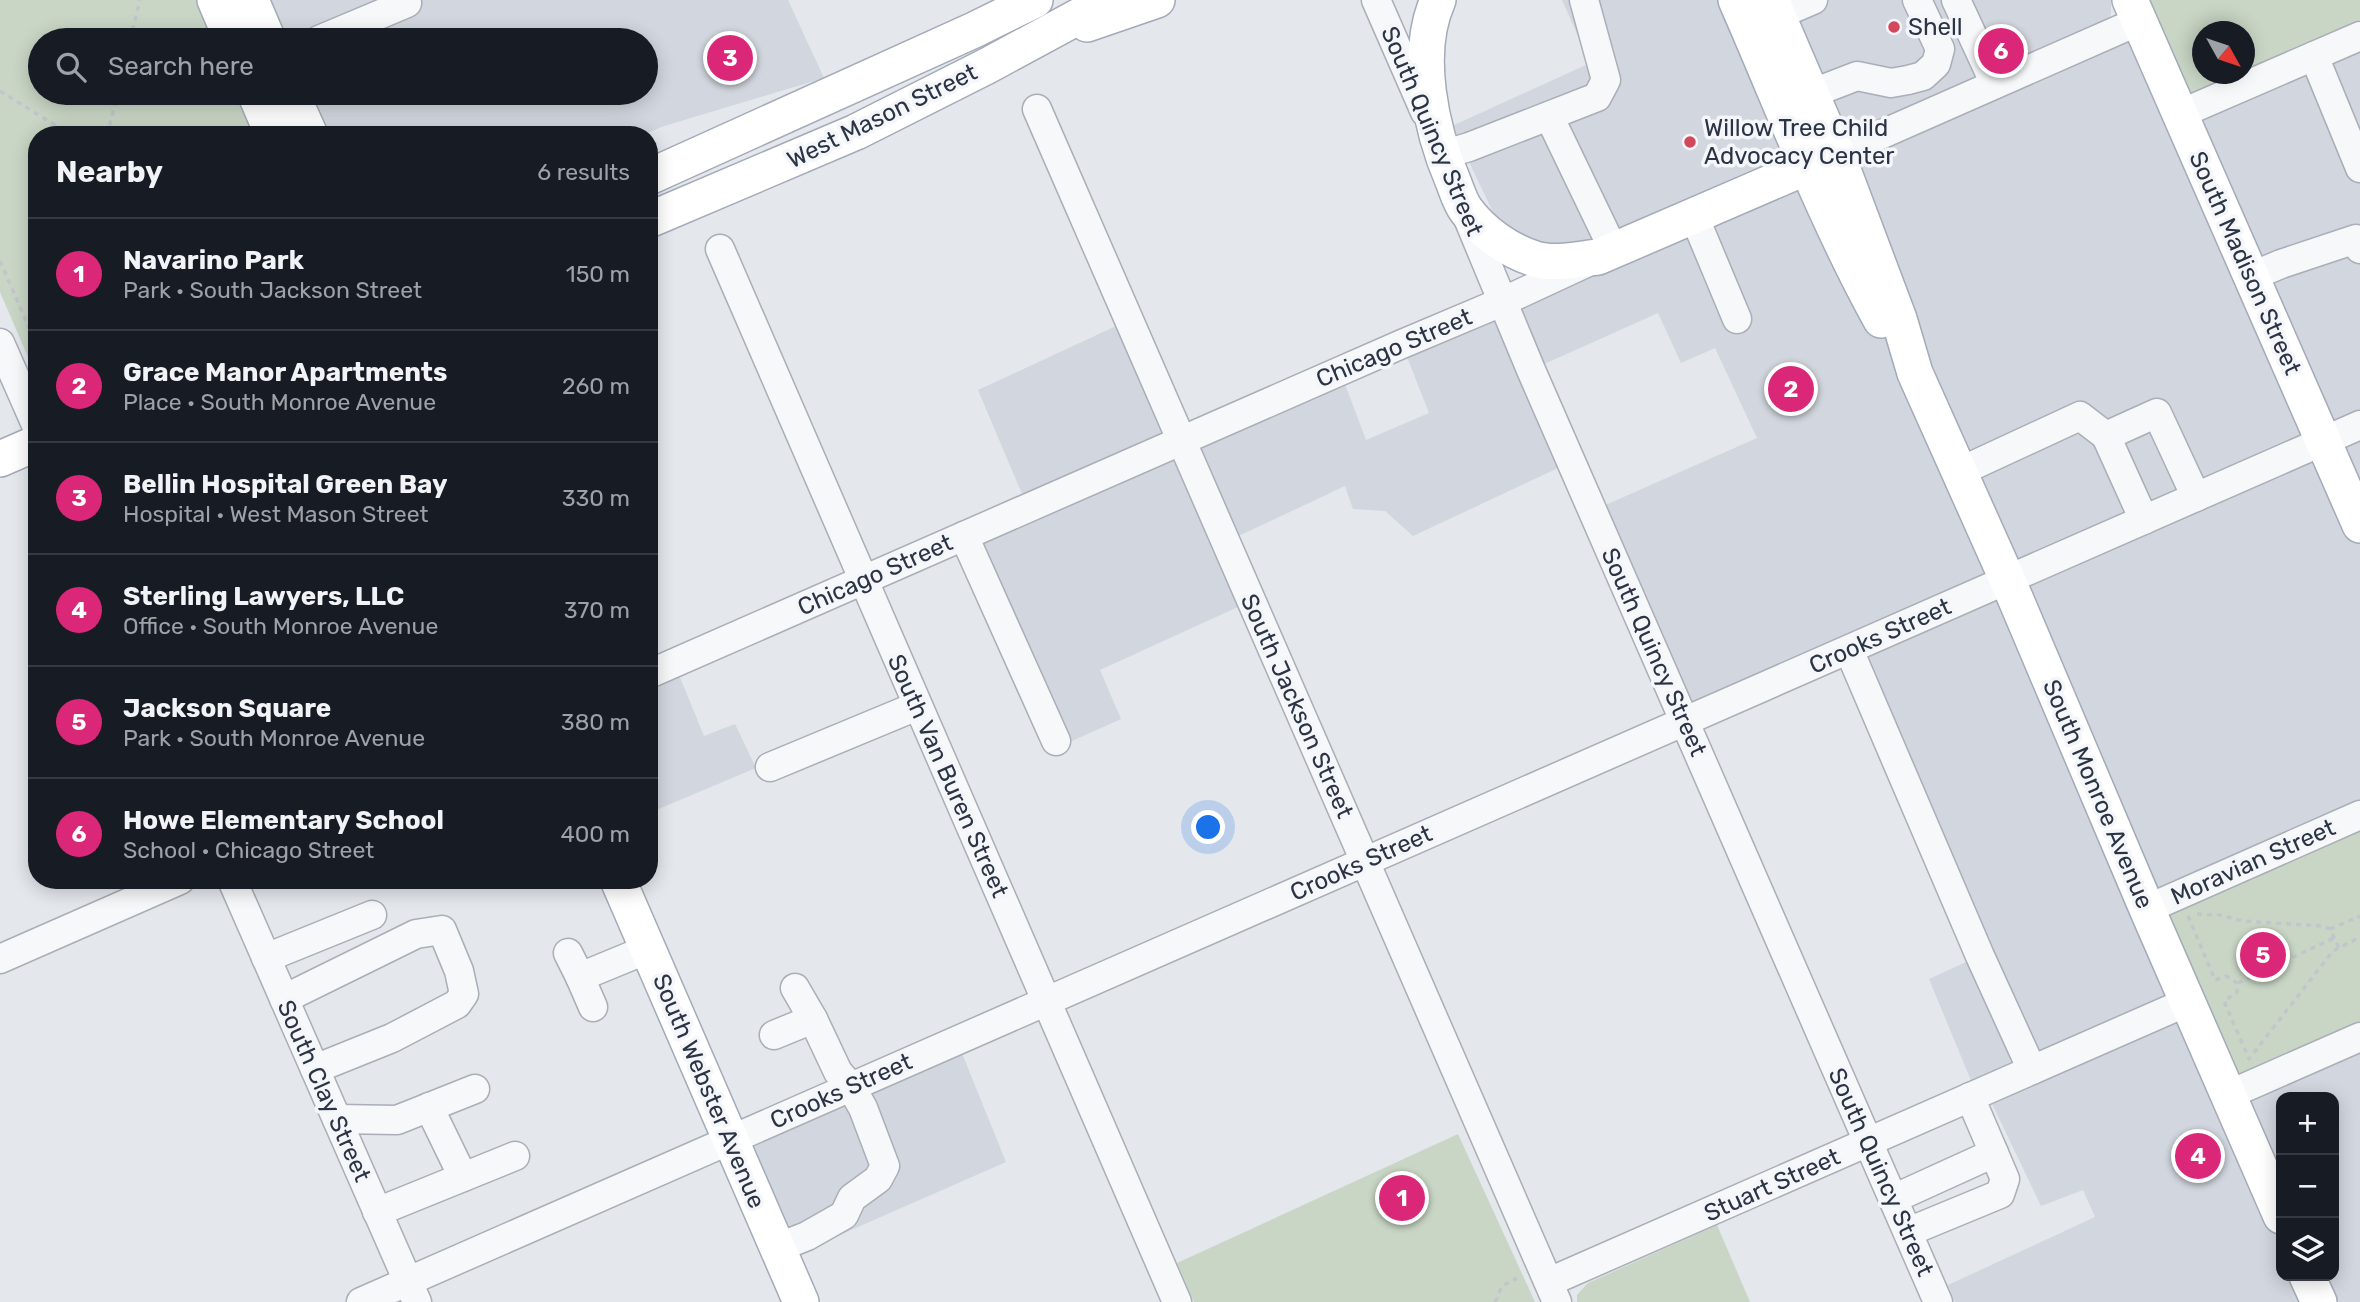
<!DOCTYPE html>
<meta charset="utf-8">
<style>
body{margin:0;font-family:Rubik,sans-serif;background:#242831;color:#f1f3f6}
.controls{position:absolute;right:21px;bottom:21px;display:grid;overflow:hidden;border-radius:14px;box-shadow:0 4px 18px #0003}
.controls button{width:63px;height:63px;display:grid;place-items:center;padding:0;border:0;border-bottom:2px solid #363941;background:#171b24;color:#f1f3f6;font:35px sans-serif}
.compass{position:absolute;left:2192px;top:21px;width:63px;height:63px;border-radius:50%;background:#171b24;box-shadow:0 4px 18px #0003;rotate:130deg}
.you{position:absolute;left:1209px;top:828px;width:24px;height:24px;margin:-18px;border:5px solid #fff;border-radius:50%;background:#1a73e8;box-shadow:0 0 0 10px #1a73e833}
.badge{display:grid;place-items:center;width:46px;height:46px;border-radius:50%;background:#db2777;color:#fff;font-size:23px;font-weight:700}
.pin{position:absolute;translate:-50% -50%;border:4px solid #fff;box-shadow:0 2px 7px #0006}
.list{margin:0;padding:0;list-style:none}
h2{display:flex;justify-content:space-between;align-items:center;height:91px;margin:0;padding:0 28px;font-size:30px}
h2 small{font-size:23px;font-weight:400;color:#9ea1a6}
.list li{display:grid;grid-template-columns:46px 1fr auto;gap:21px;align-items:center;box-sizing:border-box;height:112px;padding:0 28px;border-top:2px solid #363941}
.list b{display:block;font-size:26px;white-space:nowrap}
.list p{margin:0;font-size:23px;white-space:nowrap;color:#9ea1a6}
.list em{font-size:23px;font-style:normal;color:#9ea1a6}
.icon{flex:none;width:38px;height:38px;fill:none;stroke:currentColor;stroke-width:2;stroke-linecap:round;stroke-linejoin:round}
.map{position:relative;flex:none;width:2360px;height:1302px;overflow:hidden}
.search{position:absolute;background:#171b24;box-shadow:0 4px 18px #0003;left:28px;top:28px;width:630px;height:77px;display:flex;align-items:center;gap:18px;box-sizing:border-box;padding:0 24px;border-radius:38px;color:#9ea1a6;font-size:26px}
.panel{position:absolute;background:#171b24;box-shadow:0 4px 18px #0003;left:28px;top:126px;width:630px;height:763px;border-radius:28px}
.map>svg:first-child{display:block}
.built{fill:#d2d6de;fill-rule:evenodd}
.green{fill:#c9d6c5}
.lines{fill:none;stroke-linecap:round;stroke-linejoin:round}
.minor-casing{stroke:#a9aeb7;stroke-width:31}
.major-casing{stroke:#a3abb8;stroke-width:38}
.path{stroke:#c2c5cb;stroke-width:3.5;stroke-dasharray:5 5;stroke-linecap:butt}
.minor{stroke:#f7f8fa;stroke-width:28}
.major{stroke:#fff;stroke-width:35}
.poi-dot{fill:#d1495b;stroke:#f4f6f9;stroke-width:2.5}
.labels{text-anchor:middle;dominant-baseline:central;stroke-width:7;stroke-linejoin:round;paint-order:stroke}
.poi-label{font-size:24px;fill:#2b3445;stroke:#f4f6f9;text-anchor:start}
.street-label{font-size:24px;fill:#2b3445;stroke:#f4f6f9}
</style>
<div class="map">
<svg width="2360" height="1302" viewBox="0 0 2360 1302">
<rect width="100%" height="100%" fill="#e4e7ec"/>
<g class="built">
<polygon points="269,0 788,0 824,78 661,127 644,135 327,135 309,93 646,93 646,40 286,40"/>
<path d="M 1562,0 L 2111,0 L 2111,14 L 2108,20 L 2139,21 L 2360,0 L 2360,1302 L 1955,1302 L 1948,1285 L 2095,1217 L 2083,1190 L 2041,1206 L 1986,1091 L 1977,1095 L 1929,979 L 1979,956 L 1849,650 L 1684,721 L 1592,511 L 1757,438 L 1715,348 L 1681,363 L 1658,313 L 1531,370 L 1571,462 L 1413,536 L 1385,511 L 1353,509 L 1345,486 L 1226,542 L 1251,601 L 1100,670 L 1121,719 L 1052,750 L 951,542 L 1028,508 L 978,390 L 1129,320 L 1181,441 L 1340,371 L 1366,440 L 1429,413 L 1402,344 L 1596,258 L 1510,248 L 1452,126 L 1590,63 ZM 2202,32 L 2244,32 L 2244,74 L 2202,74 ZM 2281,1097 L 2334,1097 L 2334,1276 L 2281,1276 Z"/>
<polygon points="679,675 704,736 735,724 756,768 649,813 649,689"/>
<polygon points="957,1041 1006,1162 783,1260 730,1140"/>
</g>
<g class="green">
<polygon points="0,0 205,0 222,40 40,40 40,93 244,93 262,135 37,135 37,378 0,292"/>
<polygon points="2146,0 2360,0 2360,19 2245,70 2244,32 2202,32 2202,74 2238,74 2185,97"/>
<polygon points="2360,815 2360,1037 2228,1095 2147,909"/>
<polygon points="1458,1134 1535,1302 1194,1302 1177,1263"/>
<polygon points="1717,1225 1750,1302 1577,1302 1577,1295 1588,1283"/>
</g>
<g class="lines">
<defs>
<g id="minor">
<polyline points="1376,0 1425,112"/>
<polyline points="1956,0 1995,84"/>
<polyline points="1778,15 1813,0"/>
<polyline points="319,40 407,3"/>
<polyline points="2314,56 2360,168"/>
<polyline points="1813,93 1857,76 1891,83 1908,80 1923,76 1936,64 1940,49 1917,0"/>
<polyline points="1037,109 1557,1302"/>
<polyline points="2180,114 2360,36"/>
<polyline points="1549,116 1614,251"/>
<polyline points="1837,154 2139,21"/>
<polyline points="1442,155 1469,147 1597,97 1606,80 1584,0"/>
<polyline points="1467,216 1531,370 1938,1302"/>
<polyline points="1694,216 1737,319"/>
<polyline points="720,249 1177,1302"/>
<polyline points="2250,277 2281,264 2356,239 2360,249"/>
<polyline points="0,343 37,427"/>
<polyline points="1959,472 2080,416 2106,436"/>
<polyline points="2144,520 2106,436 2157,413 2196,497"/>
<polyline points="964,536 1056,741"/>
<polyline points="1849,650 1980,956 2032,1070"/>
<polyline points="649,674 1402,344 1504,301 1586,263"/>
<polyline points="770,767 917,706"/>
<polyline points="232,880 417,1302"/>
<polyline points="2147,909 2360,815"/>
<polyline points="568,953 580,977"/>
<polyline points="266,958 372,915"/>
<polyline points="0,959 180,880"/>
<polyline points="284,999 416,934 442,930 459,971 464,994 457,1004 392,1038 315,1069"/>
<polyline points="593,1007 580,977 648,949"/>
<polyline points="774,1035 813,1019"/>
<polyline points="2228,1095 2360,1037"/>
<polyline points="429,1107 463,1177"/>
<polyline points="337,1119 397,1120 475,1089"/>
<polyline points="1893,1199 1994,1153"/>
<polyline points="377,1212 515,1156"/>
<polyline points="1908,1232 2000,1194 2005,1179 1970,1097"/>
<polyline points="777,1248 807,1236 844,1215 852,1198 878,1179 885,1166 863,1108 851,1087 838,1072 813,1019 795,988"/>
<polyline points="1549,1282 2187,1002"/>
<polyline points="361,1302 2360,425"/>
</g>
<g id="major">
<polyline points="215,0 232,40"/>
<polyline points="251,0 268,40"/>
<path d="M 1438,0 C 1414,53 1431,130 1453,181 C 1457,191 1460,202 1466,210 C 1482,232 1509,251 1535,259 C 1554,265 1579,259 1598,257 L 1837,154"/>
<path d="M 1736,0 C 1783,107 1824,217 1881,320"/>
<polyline points="1771,0 1837,154 1899,319 1915,373 2008,581 2147,909 2281,1216"/>
<polyline points="2130,0 2360,525"/>
<polyline points="1087,24 1157,0"/>
<polyline points="255,93 273,135"/>
<polyline points="291,93 310,135"/>
<polyline points="649,177 974,30 1035,0"/>
<polyline points="649,220 856,132 987,66 1109,0"/>
<polyline points="0,459 37,443"/>
<polyline points="618,880 801,1302"/>
<polyline points="2307,1276 2319,1302"/>
</g>
</defs>
<use href="#minor" class="minor-casing"/>
<use href="#major" class="major-casing"/>
<g class="path">
<polyline points="130,40 140,0"/>
<polyline points="0,91 71,135"/>
<polyline points="107,135 118,93"/>
<polyline points="0,261 37,346"/>
<polyline points="2197,914 2220,915 2243,921 2323,926 2330,929 2339,948"/>
<polyline points="2188,916 2215,980 2226,976 2237,983 2237,992 2224,1001 2249,1059 2333,951 2360,937"/>
<polyline points="2330,929 2360,916"/>
<polyline points="2238,983 2334,938"/>
<polyline points="1495,1302 1502,1286 1517,1278"/>
</g>
<use href="#minor" class="minor"/>
<use href="#major" class="major"/>
</g>
<g class="poi-dot">
<circle cx="1894" cy="27" r="7"/>
<circle cx="1690" cy="142" r="7"/>
</g>
<g class="labels">
<g class="poi-label">
<text x="1908" y="27">Shell</text>
<text x="1704" y="128">Willow Tree Child<tspan x="1704" dy="28">Advocacy Center</tspan></text>
</g>
<g class="street-label">
<text transform="translate(882 116) rotate(-26)">West Mason Street</text>
<text transform="translate(1432 131) rotate(67)">South Quincy Street</text>
<text transform="translate(2245 263) rotate(66)">South Madison Street</text>
<text transform="translate(1394 348) rotate(-23)">Chicago Street</text>
<text transform="translate(875 575) rotate(-24)">Chicago Street</text>
<text transform="translate(1880 636) rotate(-24)">Crooks Street</text>
<text transform="translate(1654 652) rotate(66)">South Quincy Street</text>
<text transform="translate(1297 706) rotate(66)">South Jackson Street</text>
<text transform="translate(948 776) rotate(66)">South Van Buren Street</text>
<text transform="translate(2098 794) rotate(67)">South Monroe Avenue</text>
<text transform="translate(2253 862) rotate(-24)">Moravian Street</text>
<text transform="translate(1361 863) rotate(-24)">Crooks Street</text>
<text transform="translate(324 1091) rotate(66)">South Clay Street</text>
<text transform="translate(709 1091) rotate(67)">South Webster Avenue</text>
<text transform="translate(841 1091) rotate(-24)">Crooks Street</text>
<text transform="translate(1881 1172) rotate(66)">South Quincy Street</text>
<text transform="translate(1772 1185) rotate(-24)">Stuart Street</text>
</g>
</g>
</svg>
<div class="controls">
<button>+</button>
<button>−</button>
<button><svg class="icon" aria-label="layers" viewBox="0 0 24 24"><path d="M12 4l9 5-9 5-9-5zM3 14l9 5 9-5"/></svg></button>
</div>
<svg class="compass" viewBox="-18 -18 36 36"><path d="M0-13l5 13h-10z" fill="#e53935"/><path d="M0 13l5-13h-10z" fill="#9ea1a6"/></svg>
<div class="you"></div>
<div class="pin badge" style="left:1402px;top:1198px">1</div>
<div class="pin badge" style="left:1791px;top:389px">2</div>
<div class="pin badge" style="left:730px;top:58px">3</div>
<div class="pin badge" style="left:2198px;top:1156px">4</div>
<div class="pin badge" style="left:2263px;top:955px">5</div>
<div class="pin badge" style="left:2001px;top:51px">6</div>
<div class="search"><svg class="icon" aria-label="search" viewBox="0 0 24 24"><circle cx="10" cy="10" r="6"/><path d="M15 15l6 6"/></svg>Search here</div>
<section class="panel">
<h2>Nearby<small>6 results</small></h2>
<ul class="list">
<li><span class="badge">1</span><div><b>Navarino Park</b><p>Park · South Jackson Street</p></div><em>150 m</em></li>
<li><span class="badge">2</span><div><b>Grace Manor Apartments</b><p>Place · South Monroe Avenue</p></div><em>260 m</em></li>
<li><span class="badge">3</span><div><b>Bellin Hospital Green Bay</b><p>Hospital · West Mason Street</p></div><em>330 m</em></li>
<li><span class="badge">4</span><div><b>Sterling Lawyers, LLC</b><p>Office · South Monroe Avenue</p></div><em>370 m</em></li>
<li><span class="badge">5</span><div><b>Jackson Square</b><p>Park · South Monroe Avenue</p></div><em>380 m</em></li>
<li><span class="badge">6</span><div><b>Howe Elementary School</b><p>School · Chicago Street</p></div><em>400 m</em></li>
</ul>
</section>
</div>
